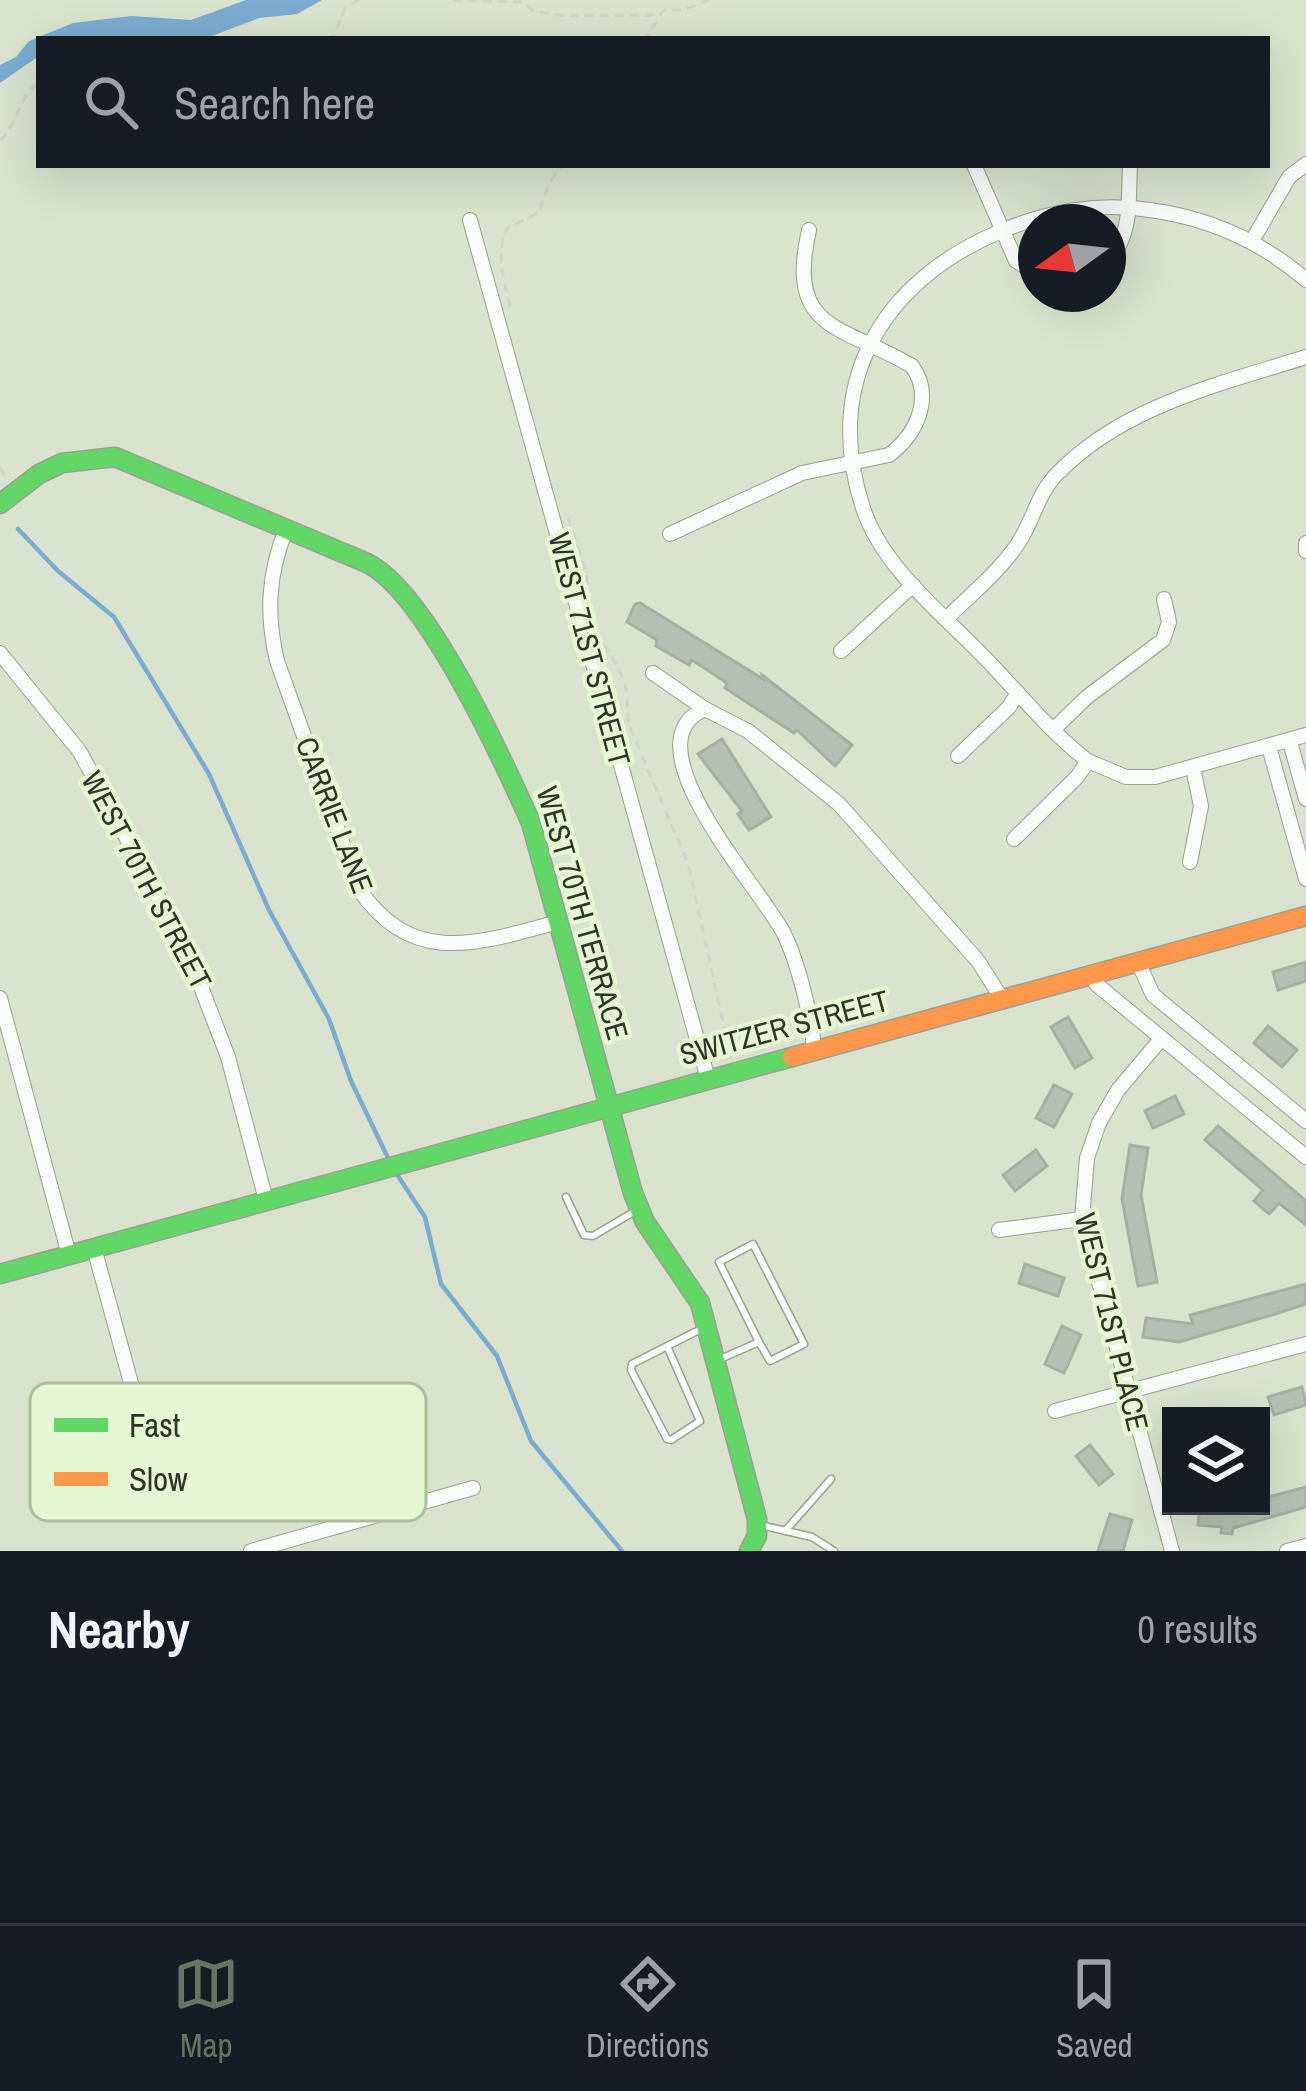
<!DOCTYPE html>
<style>
body{margin:0;font-family:"Archivo Narrow",sans-serif;background:#242831;color:#f1f3f6}
.controls{position:absolute;right:36px;bottom:36px;display:grid;overflow:hidden;border-radius:0px;box-shadow:0 12px 48px #0002}
.controls button{width:108px;height:108px;display:grid;place-items:center;padding:0;border:0;border-bottom:3px solid #363941;background:#171b24;color:#f1f3f6;font:60px sans-serif}
.compass{position:absolute;left:1018px;top:204px;width:108px;height:108px;border-radius:50%;background:#171b24;box-shadow:0 12px 48px #0002;rotate:255deg}
.list{margin:0;padding:0;list-style:none}
h2{display:flex;justify-content:space-between;align-items:center;height:156px;margin:0;padding:0 48px;font-size:51px}
h2 small{font-size:39px;font-weight:400;color:#9ea1a6}
.icon{flex:none;width:66px;height:66px;fill:none;stroke:currentColor;stroke-width:2;stroke-linecap:round;stroke-linejoin:round}
.map{position:relative;flex:none;width:1306px;height:1551px;overflow:hidden}
.search{position:absolute;background:#171b24;box-shadow:0 12px 48px #0002;left:36px;right:36px;top:36px;height:132px;display:flex;align-items:center;gap:30px;box-sizing:border-box;padding:0 42px;border-radius:0px;color:#9ea1a6;font-size:45px}
.sheet{height:372px;background:#171b24}
nav{display:flex;justify-content:space-around;align-items:center;box-sizing:border-box;height:168px;border-top:3px solid #363941;background:#171b24;font-size:33px;color:#9ea1a6}
nav a{display:grid;justify-items:center;gap:6px}
nav .on{color:#6a7261}
.map>svg:first-child{display:block}
.water{fill:#7babcf}
.lines{fill:none;stroke-linecap:round;stroke-linejoin:round}
.stream{stroke:#7babcf;stroke-width:4.5}
.building{fill:#b6c0b2;stroke:#a6b0a2;stroke-width:3}
.lane-casing{stroke:#99a190;stroke-width:9}
.street-casing{stroke:#99a190;stroke-width:16}
.fast-casing{stroke:#99a190;stroke-width:21}
.slow-casing{stroke:#99a190;stroke-width:21}
.path{stroke:#d0d2cc;stroke-width:3;stroke-dasharray:9 6;stroke-linecap:butt}
.lane{stroke:#f9fbf8;stroke-width:6}
.street{stroke:#f9fbf8;stroke-width:14}
.fast{stroke:#63d668;stroke-width:18}
.slow{stroke:#ff974d;stroke-width:18}
.labels{text-anchor:middle;dominant-baseline:central;stroke-width:9;stroke-linejoin:round;paint-order:stroke}
.street-label{font-size:30px;fill:#2f3527;stroke:#e5f7d2}
.key{fill:#e5f7d2;stroke:#aebd9f;stroke-width:3}
.key-label{font-size:33px;fill:#2f3527}
</style>
<div class="map">
<svg width="1306" height="1551" viewBox="0 0 1306 1551">
<rect width="100%" height="100%" fill="#d8e2cd"/>
<polygon class="water" points="246,0 322,0 297,14 259,18 204,39 39,39 39,56 0,83 0,65 16,57 29,41 73,23 131,16 191,20"/>
<g class="lines">
<g class="stream">
<polyline points="18,529 58,571 114,617 209,774 269,910 329,1019 351,1081 389,1160"/>
<polyline points="394,1170 425,1217 441,1284 497,1356 531,1441 622,1551"/>
</g>
</g>
<g class="building">
<polygon points="640,603 763,679 762,675 852,745 835,766 797,730 794,733 725,688 727,683 692,660 689,665 656,646 657,640 627,622 635,604"/>
<polygon points="722,739 771,817 749,830 738,814 742,811 698,754"/>
<polygon points="1306,962 1306,981 1278,990 1273,972"/>
<polygon points="1068,1017 1092,1058 1075,1068 1051,1027"/>
<polygon points="1268,1026 1297,1050 1282,1067 1254,1043"/>
<polygon points="1054,1085 1072,1094 1054,1127 1036,1118"/>
<polygon points="1175,1096 1184,1114 1153,1128 1145,1111"/>
<polygon points="1218,1126 1306,1201 1306,1225 1279,1203 1269,1214 1254,1201 1263,1190 1205,1140"/>
<polygon points="1130,1145 1148,1148 1141,1195 1157,1282 1138,1286 1122,1199"/>
<polygon points="1036,1150 1047,1166 1015,1191 1003,1175"/>
<polygon points="1025,1264 1064,1278 1058,1296 1019,1283"/>
<polygon points="1306,1284 1306,1304 1272,1315 1179,1342 1143,1337 1146,1318 1193,1324 1190,1315"/>
<polygon points="1062,1326 1081,1335 1064,1373 1045,1364"/>
<polygon points="1302,1387 1306,1405 1274,1415 1268,1397"/>
<polygon points="1090,1445 1113,1474 1099,1485 1076,1456"/>
<polygon points="1306,1487 1306,1507 1233,1528 1232,1534 1221,1533 1222,1527 1198,1525 1200,1506 1244,1511 1243,1506 1261,1506 1261,1499"/>
<polygon points="1110,1514 1132,1520 1123,1551 1098,1551"/>
</g>
<g class="lines">
<defs>
<g id="lane">
<polyline points="566,1197 584,1235 593,1236 637,1210"/>
<polyline points="667,1346 700,1421 671,1440 667,1439 631,1370 632,1364 703,1328"/>
<polyline points="718,1360 759,1342 770,1361 804,1344 753,1244 719,1262 759,1342"/>
<polyline points="760,1525 812,1537 834,1551"/>
<polyline points="785,1531 831,1479"/>
</g>
<g id="street">
<polyline points="974,165 1016,261 1036,273"/>
<polyline points="470,220 708,1079"/>
<polyline points="1252,241 1289,177 1306,164"/>
<path d="M 1108,261 C 1133,234 1128,200 1130,165"/>
<path d="M 1306,280 C 1261,241 1209,218 1150,210 C 1099,202 1046,212 999,232 C 881,282 821,384 864,511 C 885,570 943,614 985,658 C 1018,692 1050,732 1088,761 L 1126,777 L 1155,777 L 1306,735"/>
<path d="M 286,529 C 268,575 266,614 277,661 L 359,889 C 412,968 480,943 558,922"/>
<path d="M 670,534 L 802,473 L 889,455 C 917,434 934,397 912,366 C 841,324 786,332 809,230"/>
<polyline points="1306,543 1306,551"/>
<path d="M 947,618 C 972,593 1004,568 1022,537 C 1034,516 1040,490 1058,473 C 1123,406 1220,384 1306,357"/>
<polyline points="841,651 913,585"/>
<polyline points="0,653 80,752 186,948 228,1057 266,1200"/>
<polyline points="653,673 705,709"/>
<polyline points="1054,729 1087,697 1163,640 1169,622 1164,599"/>
<polyline points="1290,742 1306,799"/>
<polyline points="1269,747 1306,879"/>
<polyline points="958,756 1009,707 1018,693"/>
<polyline points="1014,839 1077,777 1088,761"/>
<polyline points="1190,862 1201,806 1193,768"/>
<polyline points="1138,962 1153,995 1306,1121"/>
<polyline points="1092,975 1096,984 1306,1157"/>
<polyline points="0,998 69,1255"/>
<polyline points="1161,1039 1118,1090 1099,1123 1087,1158 1082,1219 1172,1551"/>
<path d="M 814,1050 C 812,1018 798,961 783,932 C 762,890 625,743 705,709 L 748,731 L 839,804 L 978,961 L 1002,999"/>
<polyline points="999,1230 1082,1219"/>
<polyline points="94,1248 131,1383"/>
<polyline points="1055,1411 1306,1344"/>
<polyline points="251,1551 473,1488"/>
<polyline points="1287,1551 1306,1546"/>
</g>
<g id="fast">
<path d="M 0,504 L 39,474 L 62,463 L 115,457 L 367,563 C 426,592 503,760 531,823 L 633,1193 L 645,1222 L 700,1303 L 757,1519 L 757,1536 L 749,1551"/>
<polyline points="0,1274 792,1057"/>
</g>
<polyline id="slow" points="792,1057 1306,916"/>
</defs>
<use href="#lane" class="lane-casing"/>
<use href="#street" class="street-casing"/>
<use href="#fast" class="fast-casing"/>
<use href="#slow" class="slow-casing"/>
<g class="path">
<polyline points="453,0 522,2 534,11 566,16 660,15 664,10 684,10 709,0"/>
<polyline points="327,39 334,36 345,8 359,0"/>
<polyline points="641,39 649,35 659,17"/>
<path d="M 0,141 C 19,122 18,97 39,82"/>
<path d="M 510,307 C 504,279 495,256 507,228 L 539,213 L 549,183 L 563,165"/>
<polyline points="0,467 7,480"/>
<polyline points="568,518 585,567 588,590"/>
<path d="M 603,644 C 625,676 628,685 628,723 L 688,863 L 731,1059"/>
</g>
<use href="#lane" class="lane"/>
<use href="#street" class="street"/>
<use href="#fast" class="fast"/>
<use href="#slow" class="slow"/>
</g>
<g class="labels">
<g class="street-label">
<text transform="translate(590 649) rotate(75)">WEST 71ST STREET</text>
<text transform="translate(335 815) rotate(69)">CARRIE LANE</text>
<text transform="translate(147 880) rotate(62)">WEST 70TH STREET</text>
<text transform="translate(583 913) rotate(74)">WEST 70TH TERRACE</text>
<text transform="translate(784 1027) rotate(-15)">SWITZER STREET</text>
<text transform="translate(1112 1322) rotate(76)">WEST 71ST PLACE</text>
</g>
</g>
<rect x="30" y="1383" width="396" height="138" rx="18" class="key"/>
<rect x="54" y="1418" width="54" height="14" fill="#63d668"/>
<rect x="54" y="1472" width="54" height="14" fill="#ff974d"/>
<g class="key-label">
<text x="129" y="1437">Fast</text>
<text x="129" y="1491">Slow</text>
</g>
</svg>
<div class="controls">
<button><svg class="icon" aria-label="layers" viewBox="0 0 24 24"><path d="M12 4l9 5-9 5-9-5zM3 14l9 5 9-5"/></svg></button>
</div>
<svg class="compass" viewBox="-18 -18 36 36"><path d="M0-13l5 13h-10z" fill="#e53935"/><path d="M0 13l5-13h-10z" fill="#9ea1a6"/></svg>
<div class="search"><svg class="icon" aria-label="search" viewBox="0 0 24 24"><circle cx="10" cy="10" r="6"/><path d="M15 15l6 6"/></svg>Search here</div>
</div>
<section class="sheet">
<h2>Nearby<small>0 results</small></h2>
<ul class="list">
</ul>
</section>
<nav>
<a class="on"><svg class="icon" aria-label="map" viewBox="0 0 24 24"><path d="M3 6l6-2 6 2 6-2v14l-6 2-6-2-6 2zM9 4v14M15 6v14"/></svg>Map</a>
<a><svg class="icon" aria-label="directions" viewBox="0 0 24 24"><path d="M12 3l9 9-9 9-9-9zM9 14v-3h6M13 9l2 2-2 2"/></svg>Directions</a>
<a><svg class="icon" aria-label="saved" viewBox="0 0 24 24"><path d="M7 4h10v16l-5-4-5 4z"/></svg>Saved</a>
</nav>
